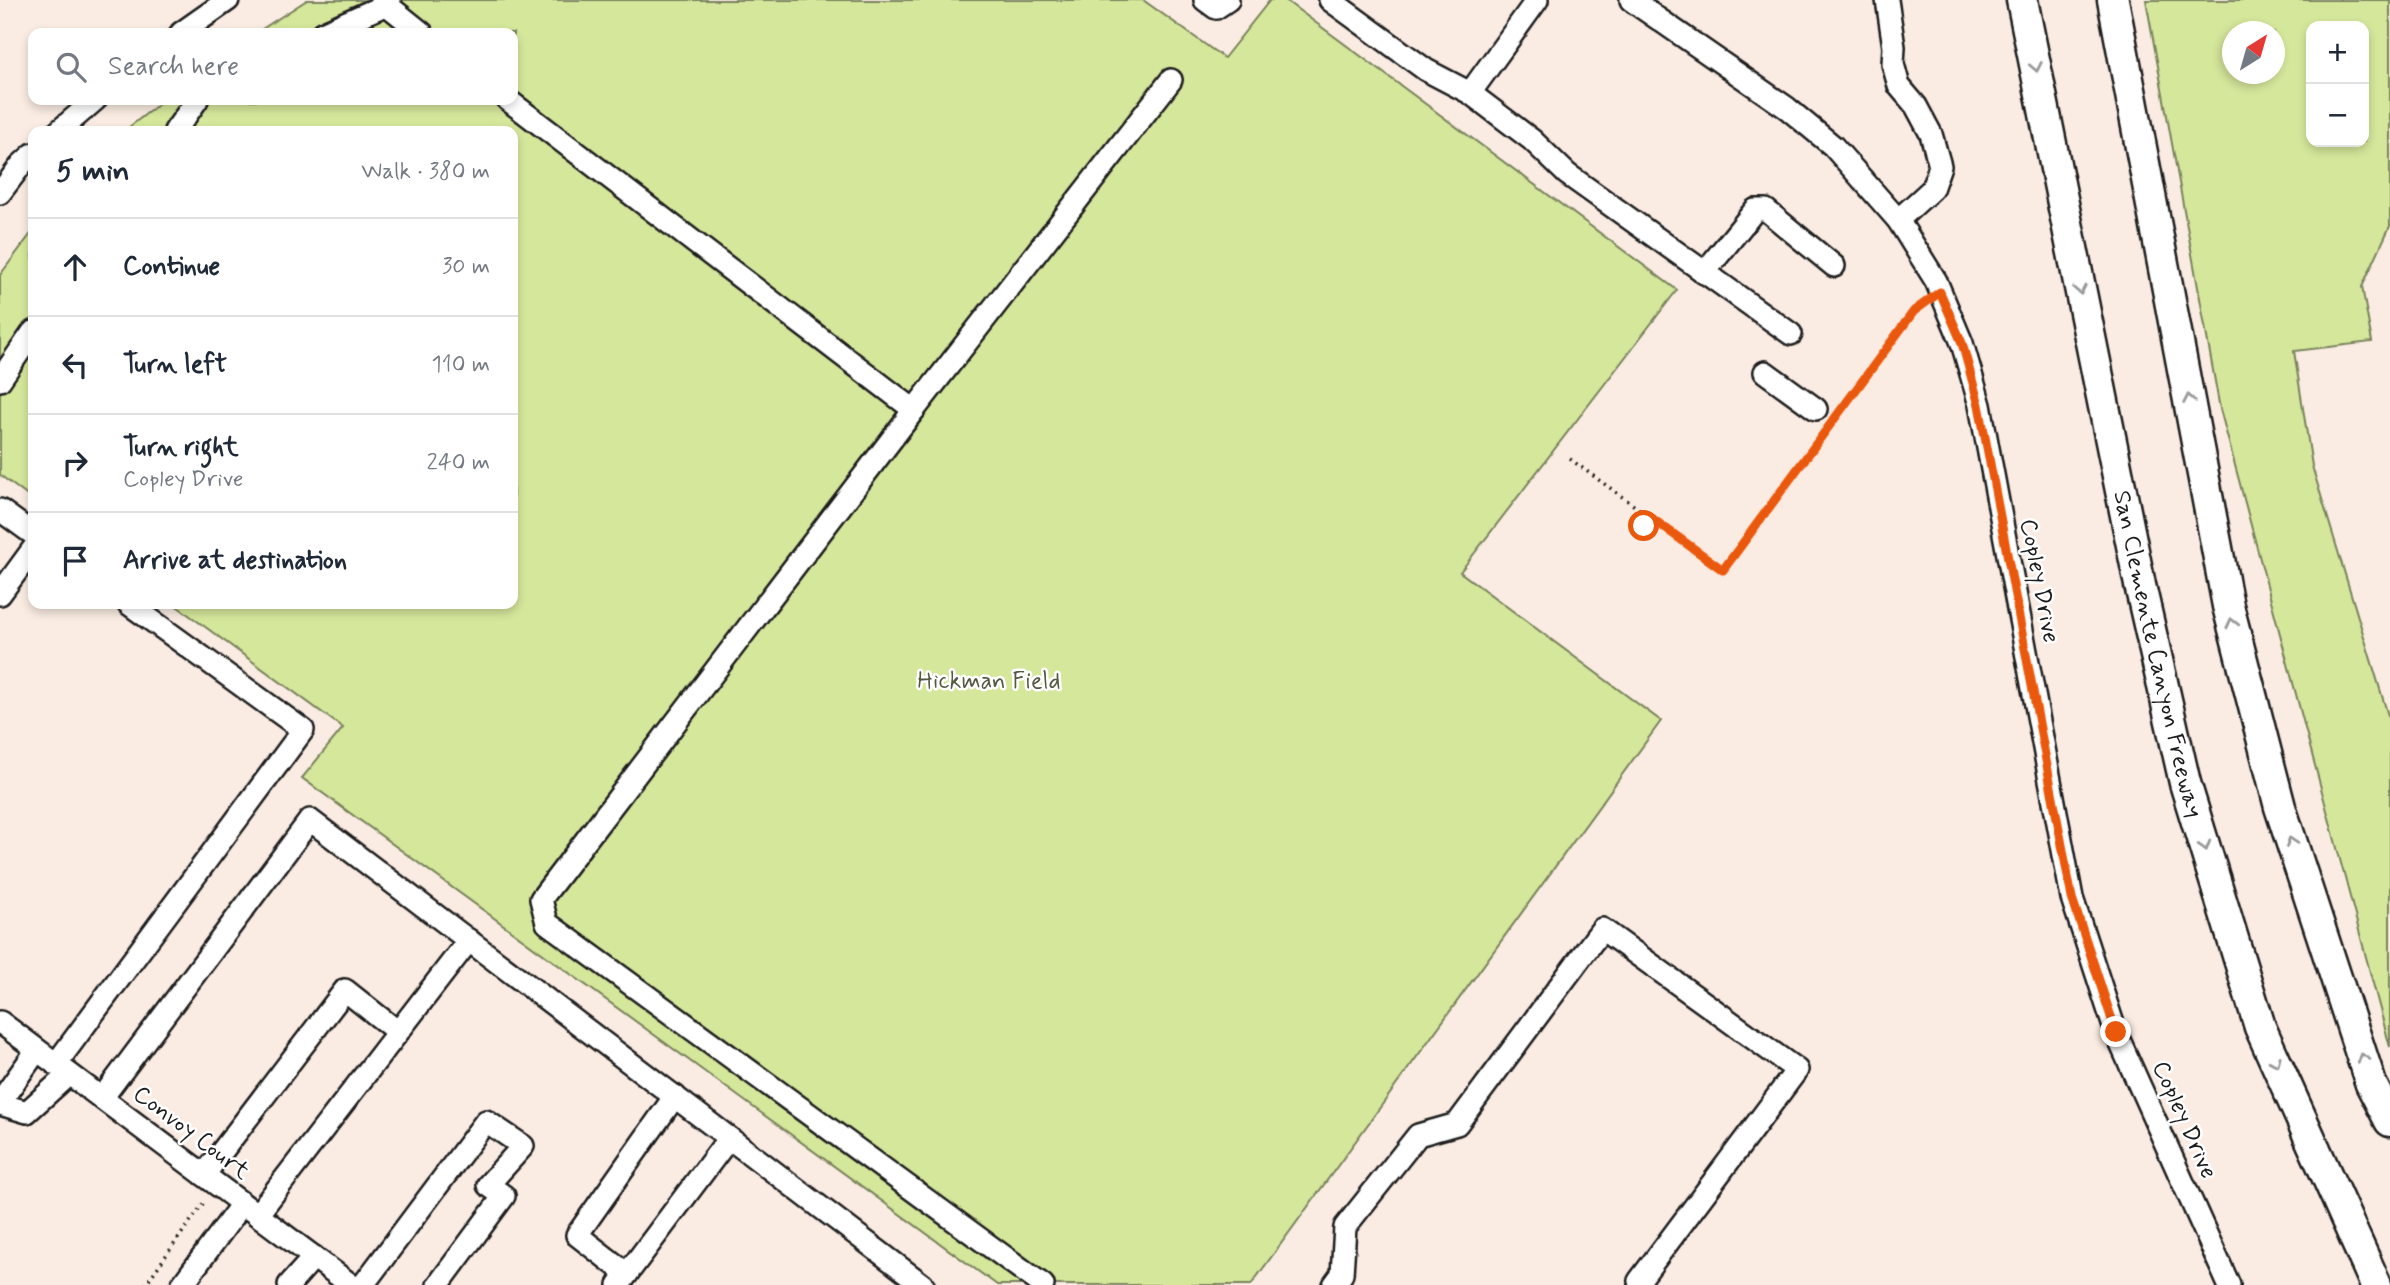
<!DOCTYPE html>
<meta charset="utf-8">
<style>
body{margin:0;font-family:Mynerve,sans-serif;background:#f6f6f7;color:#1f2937}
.controls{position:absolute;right:21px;top:21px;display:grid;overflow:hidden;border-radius:14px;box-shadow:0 4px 10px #0003}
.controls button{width:63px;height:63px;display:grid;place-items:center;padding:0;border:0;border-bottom:2px solid #e0e1e3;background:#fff;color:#1f2937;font:35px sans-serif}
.compass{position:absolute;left:2222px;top:21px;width:63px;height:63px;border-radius:50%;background:#fff;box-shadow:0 4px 10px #0003;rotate:37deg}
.stop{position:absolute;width:21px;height:21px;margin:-16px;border:5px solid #ea580c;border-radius:50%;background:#fff}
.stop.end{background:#ea580c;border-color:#fff;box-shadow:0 2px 7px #0008}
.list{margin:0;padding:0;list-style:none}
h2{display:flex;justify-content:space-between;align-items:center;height:91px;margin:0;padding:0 28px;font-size:30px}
h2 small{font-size:23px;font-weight:400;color:#747a83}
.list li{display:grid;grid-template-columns:46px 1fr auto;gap:21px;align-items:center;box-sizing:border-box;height:98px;padding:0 28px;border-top:2px solid #e0e1e3}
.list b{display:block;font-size:26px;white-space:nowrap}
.list p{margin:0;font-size:23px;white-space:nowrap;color:#747a83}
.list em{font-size:23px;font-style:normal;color:#747a83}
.icon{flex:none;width:38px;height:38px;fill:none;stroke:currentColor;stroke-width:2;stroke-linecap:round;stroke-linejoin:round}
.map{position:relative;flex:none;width:2390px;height:1285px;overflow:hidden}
.search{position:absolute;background:#fff;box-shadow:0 4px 10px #0003;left:28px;top:28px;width:490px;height:77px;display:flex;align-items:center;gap:18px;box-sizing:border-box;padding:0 24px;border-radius:14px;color:#747a83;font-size:26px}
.panel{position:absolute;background:#fff;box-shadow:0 4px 10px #0003;left:28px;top:126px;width:490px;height:483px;border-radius:14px}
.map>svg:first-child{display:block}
.green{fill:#d5e79b;stroke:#78825c;stroke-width:2;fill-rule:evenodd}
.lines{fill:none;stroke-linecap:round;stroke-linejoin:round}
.minor-casing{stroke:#1c1c1c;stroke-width:26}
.highway-casing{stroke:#1c1c1c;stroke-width:35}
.path{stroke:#1c1c1c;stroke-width:3.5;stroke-dasharray:2 5;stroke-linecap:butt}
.minor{stroke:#fff;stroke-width:21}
.highway{stroke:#fff;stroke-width:30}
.oneway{stroke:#999}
.route{stroke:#ea580c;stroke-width:9}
.labels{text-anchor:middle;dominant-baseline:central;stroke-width:5;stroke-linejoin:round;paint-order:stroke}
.street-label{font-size:24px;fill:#1c1c1c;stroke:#fff}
.park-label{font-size:24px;fill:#545942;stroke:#fff}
</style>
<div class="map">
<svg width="2390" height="1285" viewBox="0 0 2390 1285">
<rect width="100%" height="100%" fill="#faece2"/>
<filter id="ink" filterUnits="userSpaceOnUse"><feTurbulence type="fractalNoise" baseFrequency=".0143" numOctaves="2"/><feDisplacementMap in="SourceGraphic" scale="14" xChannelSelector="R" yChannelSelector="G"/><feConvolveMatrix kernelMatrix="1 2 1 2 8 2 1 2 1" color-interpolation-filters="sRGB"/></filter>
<g filter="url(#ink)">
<g class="green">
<polygon points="307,0 1143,0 1224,58 1270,0 1285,0 1677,290 1460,572 1661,721 1251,1285 997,1285 302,778 343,728 174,604 513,604 513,131 124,131 164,100 513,100 513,33 256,33"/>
<path d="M 2146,0 L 2390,0 L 2390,226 L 2362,287 L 2372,342 L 2294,351 L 2312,466 L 2390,722 L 2390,1047 L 2220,409 ZM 2311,26 L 2364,26 L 2364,142 L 2311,142 ZM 2232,32 L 2274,32 L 2274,74 L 2232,74 Z"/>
<polygon points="33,231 33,500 0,475 0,275"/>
</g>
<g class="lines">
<defs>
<g id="minor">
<polyline points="381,0 422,33"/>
<polyline points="1205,0 1216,8 1228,0"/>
<polyline points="1330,0 1426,70 1470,93 1532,140 1567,174 1791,334"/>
<polyline points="1631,0 1787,108 1833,146 1898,220 1936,281 1962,343 1980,405 2072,898 2116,1033 2229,1285"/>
<polyline points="1887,0 1894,47 1893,64 1899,86 1916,106 1931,134 1940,166 1932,189 1898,220"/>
<polyline points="181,33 228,0"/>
<polyline points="322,33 385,5 390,0"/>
<polyline points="1470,93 1537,0"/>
<polyline points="508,100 914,410 541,899 547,923 1043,1285"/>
<polyline points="59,131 95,100"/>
<polyline points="175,131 197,100"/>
<polyline points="0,193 22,164 33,154"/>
<polyline points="1704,273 1755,210 1766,210 1834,266"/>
<polyline points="1765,372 1816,409"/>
<polyline points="0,380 33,332"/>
<polyline points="914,410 1171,80"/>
<polyline points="0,510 33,534"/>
<polyline points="0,594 33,549"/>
<polyline points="0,1022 351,1285"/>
<polyline points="56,1064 303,730 129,604"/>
<polyline points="102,1098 310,820 923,1285"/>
<polyline points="0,1102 37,1050"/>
<polyline points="0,1104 27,1112 69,1074"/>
<polyline points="204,1175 345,990 398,1032"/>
<polyline points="257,1215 469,940"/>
<polyline points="627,1274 729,1138"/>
<polyline points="182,1285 242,1204"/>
<polyline points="289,1285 314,1257"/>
<polyline points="363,1285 486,1121 523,1146 488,1185 504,1196 438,1285"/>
<polyline points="619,1285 627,1274 577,1235 675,1096"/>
<polyline points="1334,1285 1342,1274 1345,1227 1418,1135 1457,1124 1602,929 1797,1070 1639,1281 1641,1285"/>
</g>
<g id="highway">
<path id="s1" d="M 2022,0 L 2140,585 L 2185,783 L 2260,1027 L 2376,1285"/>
<polyline points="2113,0 2228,606 2280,807 2371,1084 2390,1121"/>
</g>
</defs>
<use href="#minor" class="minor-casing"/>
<use href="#highway" class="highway-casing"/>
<g class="path">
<polyline points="1837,415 1914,311 1924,303"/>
<polyline points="1570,459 1723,570 1828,427"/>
<polyline points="1644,526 1650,517"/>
<polyline points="145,1285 205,1201"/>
</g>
<use href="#minor" class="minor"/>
<use href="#highway" class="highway"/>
</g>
<defs><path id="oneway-chevron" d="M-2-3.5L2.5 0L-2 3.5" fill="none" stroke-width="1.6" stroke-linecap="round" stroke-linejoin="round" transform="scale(1.75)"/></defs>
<g class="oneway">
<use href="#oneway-chevron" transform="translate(2036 67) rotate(79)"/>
<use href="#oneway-chevron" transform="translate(2080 290) rotate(79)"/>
<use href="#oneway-chevron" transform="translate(2189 399) rotate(-101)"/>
<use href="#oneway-chevron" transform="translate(2232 623) rotate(-104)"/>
<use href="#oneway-chevron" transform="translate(2291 842) rotate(-108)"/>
<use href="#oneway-chevron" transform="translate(2205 846) rotate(73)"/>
<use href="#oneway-chevron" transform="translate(2363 1058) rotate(-108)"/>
<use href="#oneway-chevron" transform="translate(2276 1062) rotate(66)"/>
</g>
</g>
<g class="lines" filter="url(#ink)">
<polyline class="route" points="1644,526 1650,517 1723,570 1914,311 1940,292 1962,343 1979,405 2072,898 2116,1032"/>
</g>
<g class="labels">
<g class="street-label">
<text transform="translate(2039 581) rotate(79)">Copley Drive</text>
<text stroke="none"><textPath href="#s1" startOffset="668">San Clemente Canyon Freeway</textPath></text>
<text transform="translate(2184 1120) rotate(66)">Copley Drive</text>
<text transform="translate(191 1133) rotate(37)">Convoy Court</text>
</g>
<g class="park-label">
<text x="989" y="681">Hickman Field</text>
</g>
</g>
</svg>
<div class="controls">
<button>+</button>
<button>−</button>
</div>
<svg class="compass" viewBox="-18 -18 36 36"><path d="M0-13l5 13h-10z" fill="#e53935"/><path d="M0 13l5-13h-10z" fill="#747a83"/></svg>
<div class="stop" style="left:1644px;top:526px"></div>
<div class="stop end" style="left:2116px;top:1032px"></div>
<div class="search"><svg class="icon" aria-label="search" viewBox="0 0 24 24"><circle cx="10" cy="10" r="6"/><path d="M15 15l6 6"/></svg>Search here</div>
<section class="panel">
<h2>5 min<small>Walk · 380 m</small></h2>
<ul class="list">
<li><svg class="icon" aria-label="ahead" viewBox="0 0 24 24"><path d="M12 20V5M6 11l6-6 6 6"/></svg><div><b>Continue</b></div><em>30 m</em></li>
<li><svg class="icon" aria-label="left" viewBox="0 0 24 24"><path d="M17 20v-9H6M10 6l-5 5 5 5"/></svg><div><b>Turn left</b></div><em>110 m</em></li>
<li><svg class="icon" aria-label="right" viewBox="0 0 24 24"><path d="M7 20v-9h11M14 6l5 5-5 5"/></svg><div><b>Turn right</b><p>Copley Drive</p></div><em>240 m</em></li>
<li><svg class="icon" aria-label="arrive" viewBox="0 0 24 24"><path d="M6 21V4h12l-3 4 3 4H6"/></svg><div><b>Arrive at destination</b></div></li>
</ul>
</section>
</div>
